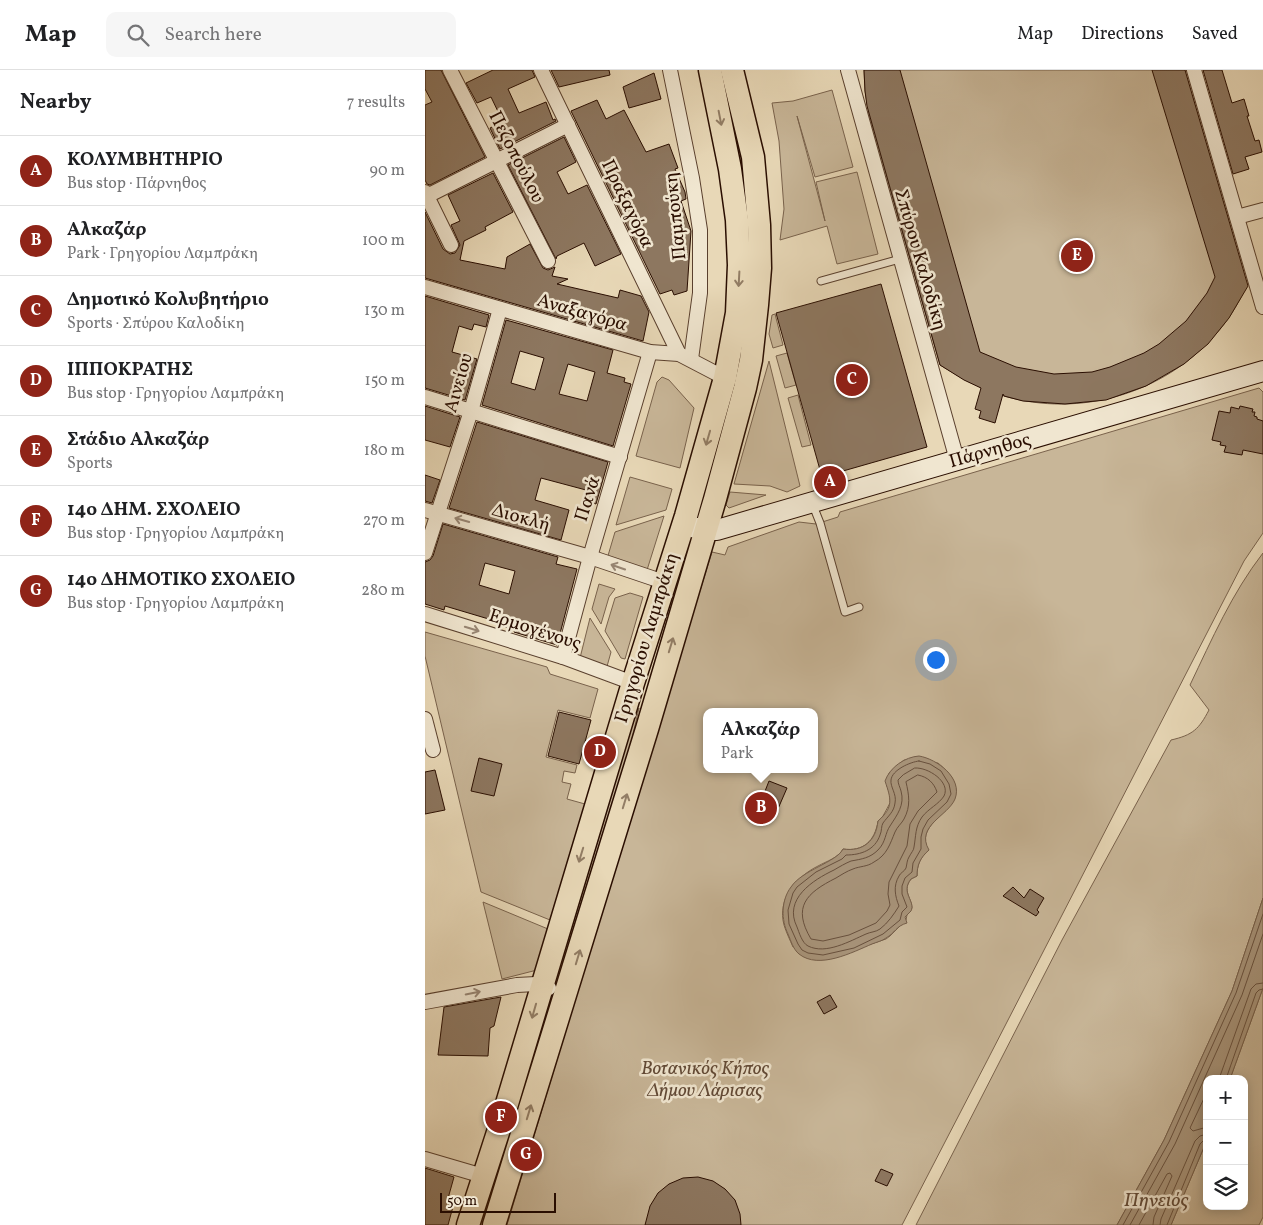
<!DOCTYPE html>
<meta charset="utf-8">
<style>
body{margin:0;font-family:Vollkorn,serif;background:#f6f6f6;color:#202124}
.controls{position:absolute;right:15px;bottom:15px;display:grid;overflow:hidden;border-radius:10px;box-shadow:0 2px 12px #0003}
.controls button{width:45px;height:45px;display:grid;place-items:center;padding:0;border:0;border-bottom:1px solid #e0e0e0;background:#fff;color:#202124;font:25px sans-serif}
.scale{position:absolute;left:15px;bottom:12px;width:116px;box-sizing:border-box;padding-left:5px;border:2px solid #2a0e01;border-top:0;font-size:14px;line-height:18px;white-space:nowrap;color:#2a0e01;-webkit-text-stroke:4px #f0e6d0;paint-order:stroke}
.you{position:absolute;left:510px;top:589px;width:18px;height:18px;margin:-12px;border:4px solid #fff;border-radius:50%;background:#1a73e8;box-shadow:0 0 0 8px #1a73e833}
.badge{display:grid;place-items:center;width:32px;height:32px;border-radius:50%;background:#8f2418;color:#fff;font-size:16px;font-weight:700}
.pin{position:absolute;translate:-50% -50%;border:2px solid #fff;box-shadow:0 1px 5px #0006}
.popup{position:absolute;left:278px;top:638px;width:115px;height:65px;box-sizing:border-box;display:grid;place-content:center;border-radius:10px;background:#fff;filter:drop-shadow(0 1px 4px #0005);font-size:16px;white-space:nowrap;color:#757577}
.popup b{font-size:19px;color:#202124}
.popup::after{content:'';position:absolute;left:50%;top:100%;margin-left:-10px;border:10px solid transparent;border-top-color:#fff}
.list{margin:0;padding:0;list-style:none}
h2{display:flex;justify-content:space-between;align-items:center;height:65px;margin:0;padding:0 20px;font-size:21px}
h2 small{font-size:16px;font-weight:400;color:#757577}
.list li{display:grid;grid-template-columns:32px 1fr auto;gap:15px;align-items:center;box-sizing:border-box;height:70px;padding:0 20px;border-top:1px solid #e0e0e0}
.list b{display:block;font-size:19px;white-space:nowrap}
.list p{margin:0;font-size:16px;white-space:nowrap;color:#757577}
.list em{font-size:16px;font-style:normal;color:#757577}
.icon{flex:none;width:28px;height:28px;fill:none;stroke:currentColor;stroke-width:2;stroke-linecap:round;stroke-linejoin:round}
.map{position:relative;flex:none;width:838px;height:1155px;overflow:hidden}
header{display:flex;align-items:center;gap:30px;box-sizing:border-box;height:70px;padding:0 25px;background:#fff;border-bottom:1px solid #e0e0e0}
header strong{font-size:24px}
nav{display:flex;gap:28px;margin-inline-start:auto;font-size:18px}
.search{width:350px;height:45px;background:#f6f6f6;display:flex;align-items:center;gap:12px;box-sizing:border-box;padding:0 18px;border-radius:10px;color:#757577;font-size:19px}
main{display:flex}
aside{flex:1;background:#fff}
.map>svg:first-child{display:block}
.green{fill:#c8b698;stroke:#79624c;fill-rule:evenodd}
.water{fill:#a79379;stroke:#755e49}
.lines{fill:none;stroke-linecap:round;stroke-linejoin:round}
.shore{stroke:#68503d;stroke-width:1}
.building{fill:#8d7760;stroke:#2a0e01;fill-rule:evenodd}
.lane-casing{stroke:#5a402e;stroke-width:9}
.street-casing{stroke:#5a402e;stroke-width:16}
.secondary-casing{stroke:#2a0e01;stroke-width:22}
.primary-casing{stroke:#2a0e01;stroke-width:25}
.lane{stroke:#f0e6d0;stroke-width:7}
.street{stroke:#f0e6d0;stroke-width:14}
.secondary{stroke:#f0e6d0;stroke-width:20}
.primary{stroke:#e8d8b7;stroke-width:22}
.oneway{stroke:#927d65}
.oneway2{stroke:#978573}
.labels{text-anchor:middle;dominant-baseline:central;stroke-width:5;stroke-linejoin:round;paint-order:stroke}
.street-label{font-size:19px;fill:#2a0e01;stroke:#f0e6d0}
.park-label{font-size:19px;font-style:italic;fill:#614936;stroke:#f0e6d0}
.water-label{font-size:20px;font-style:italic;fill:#624a37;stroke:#f0e6d0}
</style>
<header>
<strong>Map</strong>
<div class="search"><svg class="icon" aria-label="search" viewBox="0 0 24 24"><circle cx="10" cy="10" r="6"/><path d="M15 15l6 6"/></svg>Search here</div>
<nav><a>Map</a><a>Directions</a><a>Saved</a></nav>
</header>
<main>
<aside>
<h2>Nearby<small>7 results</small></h2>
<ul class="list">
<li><span class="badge">A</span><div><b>ΚΟΛΥΜΒΗΤΗΡΙΟ</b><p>Bus stop · Πάρνηθος</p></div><em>90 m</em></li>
<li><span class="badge">B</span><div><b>Αλκαζάρ</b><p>Park · Γρηγορίου Λαμπράκη</p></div><em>100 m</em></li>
<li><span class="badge">C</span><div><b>Δημοτικό Κολυβητήριο</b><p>Sports · Σπύρου Καλοδίκη</p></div><em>130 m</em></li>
<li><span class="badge">D</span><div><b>ΙΠΠΟΚΡΑΤΗΣ</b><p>Bus stop · Γρηγορίου Λαμπράκη</p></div><em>150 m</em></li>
<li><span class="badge">E</span><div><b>Στάδιο Αλκαζάρ</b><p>Sports</p></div><em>180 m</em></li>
<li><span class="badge">F</span><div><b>14ο ΔΗΜ. ΣΧΟΛΕΙΟ</b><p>Bus stop · Γρηγορίου Λαμπράκη</p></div><em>270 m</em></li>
<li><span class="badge">G</span><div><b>14ο ΔΗΜΟΤΙΚΟ ΣΧΟΛΕΙΟ</b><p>Bus stop · Γρηγορίου Λαμπράκη</p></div><em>280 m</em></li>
</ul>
</aside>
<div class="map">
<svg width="838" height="1155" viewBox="0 0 838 1155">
<rect width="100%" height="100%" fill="#e8d8b7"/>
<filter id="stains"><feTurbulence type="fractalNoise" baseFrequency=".004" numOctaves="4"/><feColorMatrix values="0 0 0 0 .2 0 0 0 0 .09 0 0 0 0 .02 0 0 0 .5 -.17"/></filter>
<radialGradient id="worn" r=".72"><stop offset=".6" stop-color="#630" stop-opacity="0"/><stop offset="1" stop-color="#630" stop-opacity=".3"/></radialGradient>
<g class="green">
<path d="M 439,0 L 767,0 L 826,207 C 816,228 806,248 790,265 C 738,324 655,348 579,326 C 556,320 535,307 515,295 L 444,45 L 440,21 Z"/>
<polygon points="407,20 428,97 390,107 372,46 400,151 391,112 432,102 453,184 412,194 402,156 355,170 359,139 354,71 347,33 368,31"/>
<polygon points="350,244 358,275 348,278 344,264 347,245"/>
<polygon points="362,283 371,315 360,318 351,286"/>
<polygon points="344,291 375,416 362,422 345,416 309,414"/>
<polygon points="237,307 244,310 269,338 255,398 211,386 232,312"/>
<path d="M 834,318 L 838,322 L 838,463 L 819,491 C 705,712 592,934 477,1155 L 82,1155 L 233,656 L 287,482 L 300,485 L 303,477 L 374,452 L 391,454 L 413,447 L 415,442 ZM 282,642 L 390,642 L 390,699 L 282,699 ZM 479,690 L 513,693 C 565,736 485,745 503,780 C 495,788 492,795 492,806 L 486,809 C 477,820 486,827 487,838 L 482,845 L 481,850 L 465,866 L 461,869 L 446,874 L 368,877 C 365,870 361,862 359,855 C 352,829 371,807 393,796 C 402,791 413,788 418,779 C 438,782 450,771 453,751 L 458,746 L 465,733 L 465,725 L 462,716 L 464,703 Z"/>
<polygon points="373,325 386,375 377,377 363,328"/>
<polygon points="205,407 247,419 241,440 191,455"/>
<polygon points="305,422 341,425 304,438 301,435"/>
<polygon points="239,446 222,500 182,489 190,462"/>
<path d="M 838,483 L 838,828 L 807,921 L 739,1070 L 692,1155 L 491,1155 L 637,870 L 746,670 C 768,665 774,659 784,640 L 765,615 C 787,569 807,523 838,483 Z"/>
<polygon points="174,514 190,519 184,527 176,554 167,539"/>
<polygon points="205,523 218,527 200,589 196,588 180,561 190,528"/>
<polygon points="165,548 186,582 181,600 154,592"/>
<polygon points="0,562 122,597 125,604 173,619 165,648 133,640 121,687 152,695 150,703 139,701 137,712 146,714 142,729 160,734 125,850 56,822 0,586"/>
<polygon points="214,638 201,695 141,893 134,890 204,663"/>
<polygon points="58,832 123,859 112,900 77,909"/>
<polygon points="838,918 838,1147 834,1155 746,1155 782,1070 782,1136 819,1136 819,1009 805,1009"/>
<polygon points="122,930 129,932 61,1155 52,1155"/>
</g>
<g class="water">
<path d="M 494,686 C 512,689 538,708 530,729 C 523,746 490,756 504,780 C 495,788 492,795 492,806 L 486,809 C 475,823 491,831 486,841 C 484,843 482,845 480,847 L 482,853 C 471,856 470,863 461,868 C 457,871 452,872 447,874 C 428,882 394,900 374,884 C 368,879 366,871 363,864 C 356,850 356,830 366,817 C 377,800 412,792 418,779 C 438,782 451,771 453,751 C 469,737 466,729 460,711 C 465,697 480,687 494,686 Z"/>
<polygon points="838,828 838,918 805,1009 782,1009 782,1070 746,1155 692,1155 739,1070 807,921"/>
</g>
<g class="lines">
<g class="shore">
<path d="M 494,691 L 505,694 L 516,701 L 524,714 L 526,724 L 522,732 L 503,750 L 498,759 L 496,767 L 496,779 L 488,793 L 487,802 L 480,808 L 477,816 L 477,824 L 482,837 L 477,842 L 475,850 L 458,864 L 429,878 L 398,885 L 383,883 L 377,880 L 373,874 L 364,854 L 363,840 L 368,823 L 372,817 L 391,802 L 417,789 L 421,785 C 436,785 450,780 455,765 C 457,761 456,756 458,753 C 463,746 469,742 470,733 C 472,724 465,717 466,710 C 467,700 485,692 494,691 Z"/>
<path d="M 490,698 C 503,697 526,712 519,726 C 514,734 503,739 497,747 C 490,757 491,766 489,777 C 489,780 486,783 484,787 C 482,790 482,794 481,798 C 480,801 475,803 474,806 C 468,816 470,826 474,836 C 469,844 463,853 455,859 C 451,862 445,862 441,864 C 425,871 401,885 383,876 C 377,873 374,862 372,857 C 358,829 388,810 409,800 C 414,797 421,793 426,791 C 437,789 445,788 453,780 C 461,772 460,763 465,756 C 472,745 480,735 476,721 C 475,717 473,714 473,710 L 478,705 Z"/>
<path d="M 493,705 C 503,707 509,713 512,722 L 493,741 L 485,754 L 482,776 L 464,812 L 463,824 L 465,835 L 462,841 L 451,853 L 424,865 L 398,871 L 386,869 C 367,837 381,823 411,808 C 416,805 422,801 428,799 C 435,796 442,797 449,792 C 462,785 465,774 470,762 C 472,757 477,753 479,749 C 486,736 484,725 481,712 Z"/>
<polyline points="794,1009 826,919 831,914 838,913"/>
<polyline points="801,1009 831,923 834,920 838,919"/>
<polyline points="782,1022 765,1058 768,1061 782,1057"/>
<polyline points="698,1155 744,1072 811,923 838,844"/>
<polyline points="705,1155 750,1074 817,925 838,864"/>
<polyline points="714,1155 742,1104 745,1103 747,1106 729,1147 728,1155"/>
<polyline points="735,1155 736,1149 770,1071 775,1066 782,1064"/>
<polyline points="742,1155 775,1074 778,1071 782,1071"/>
</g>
</g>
<g class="building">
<polygon points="0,0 16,0 60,87 5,115 2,114 0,110 0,35 7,32 0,19"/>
<polygon points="68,0 107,0 110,7 83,19 94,43 121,32 128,50 130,49 131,51 75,79 65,58 78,52 66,27 52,33 41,13"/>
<polygon points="126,0 184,0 185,5 134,17"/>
<polygon points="439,0 475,0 555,282 591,297 629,304 667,302 685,297 719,283 734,274 761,251 782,223 790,207 727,0 760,0 823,216 804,248 783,274 759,294 721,316 681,330 640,334 598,331 579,326 578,324 570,353 554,348 556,341 550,339 556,318 539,310 515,295 442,36 440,21"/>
<polygon points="778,0 797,0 807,33 819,29 824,46 822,46 830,71 834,70 837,82 820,87 824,99 808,104"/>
<polygon points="229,3 236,29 204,38 198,17"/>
<polygon points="172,30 181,49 199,40 221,82 244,74 253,98 250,99 260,122 261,129 256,131 266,161 262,221 249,225 247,220 235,224 146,41"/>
<polygon points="139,67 151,92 132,102 143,124 162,115 196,184 170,196 159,173 132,186 131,189 83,95"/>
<polygon points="68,103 88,142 60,157 61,160 39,171 35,190 80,199 82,187 105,174 118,198 123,200 130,197 127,206 143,209 132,214 193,228 195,220 216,226 224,242 218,271 0,208 0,142 18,179 25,184 30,183 35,175 26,155 35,151 23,125"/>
<polygon points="456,214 502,377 397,407 351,243"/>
<polygon points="0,226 64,245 61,257 49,254 47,260 34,256 27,282 52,289 40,330 0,318"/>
<path d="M 81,250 L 188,280 L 182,303 L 200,308 L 199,312 L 206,314 L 188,376 L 57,335 ZM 95,281 L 119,288 L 110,320 L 86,313 ZM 143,294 L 170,302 L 162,331 L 134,324 Z"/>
<polygon points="0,336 35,347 25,377 0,370"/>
<polygon points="815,336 828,339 827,342 830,342 829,346 832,347 832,349 838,351 838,384 818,380 817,385 799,382 801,376 795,375 796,372 787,370 794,341 805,343 806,337 814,339"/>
<polygon points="52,352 183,392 171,434 158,430 161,420 116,408 110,430 144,440 136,470 24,438"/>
<polygon points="0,405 15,410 7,433 0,431"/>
<path d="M 18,454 L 133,487 L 131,494 L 152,499 L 132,575 L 89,562 L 90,560 L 66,552 L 67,550 L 20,536 L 19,540 L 0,534 L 0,492 L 5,490 L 8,486 ZM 60,493 L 90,501 L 84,524 L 54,515 Z"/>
<polygon points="134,642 166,650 154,694 123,686"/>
<polygon points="54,688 77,694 69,726 46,721"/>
<polygon points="10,700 20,740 0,744 0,702"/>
<polygon points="344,711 362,718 352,741 335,734"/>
<polygon points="588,817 599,828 605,819 619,828 612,840 614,842 611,846 578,826"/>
<polygon points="405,925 412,937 399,944 392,932"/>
<polygon points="76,927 69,956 65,958 63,986 13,985 19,937"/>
<polygon points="0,1098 29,1107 22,1132 29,1133 23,1155 0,1155"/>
<polygon points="456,1099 468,1104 462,1116 450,1111"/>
<polygon points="273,1107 288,1111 300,1119 310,1130 315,1144 316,1155 220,1155 225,1136 233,1123 244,1114 258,1108"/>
</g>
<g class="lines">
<defs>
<g id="lane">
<polyline points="396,211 475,189"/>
<polyline points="387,433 395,453 420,542 434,537"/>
</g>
<g id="street">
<polyline points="25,0 123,191"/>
<polyline points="116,0 254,284"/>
<polyline points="245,0 267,108 275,160 275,223 266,289"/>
<polyline points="423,0 532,390"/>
<polyline points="769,0 838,237"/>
<polyline points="0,122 26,175"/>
<polyline points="2,126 143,55"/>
<polyline points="812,147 838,140"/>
<polyline points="0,217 225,282 254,284 300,308"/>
<polyline points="0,327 195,387"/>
<polyline points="0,440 165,487 239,512"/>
<polyline points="0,483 46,341 75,239"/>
<polyline points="0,544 138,587 208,613"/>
<polyline points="138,587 165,487 225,282"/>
<polyline points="0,649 8,680"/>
<polyline points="0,932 92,915 111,914 124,918"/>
<polyline points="0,1089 58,1106"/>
</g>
<polyline id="secondary" points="267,457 280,460 292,460 838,301"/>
<g id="primary">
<polyline points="43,1155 78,1047 208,613 261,446 300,308 312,243 314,195 312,150 305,99 285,0"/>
<polyline points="69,1155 222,659 290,429 320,318 326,290 332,235 335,198 334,155 328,87 307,0"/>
</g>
</defs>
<use href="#lane" class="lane-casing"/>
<use href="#street" class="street-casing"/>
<use href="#secondary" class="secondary-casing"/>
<use href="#primary" class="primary-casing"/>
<use href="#lane" class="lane"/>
<use href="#street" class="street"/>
<use href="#secondary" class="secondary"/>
<use href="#primary" class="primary"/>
</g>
<defs><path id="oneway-shaft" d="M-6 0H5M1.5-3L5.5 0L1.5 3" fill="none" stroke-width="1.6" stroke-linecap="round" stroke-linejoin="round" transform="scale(1.25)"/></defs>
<g class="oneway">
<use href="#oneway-shaft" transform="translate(295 48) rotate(79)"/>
<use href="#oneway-shaft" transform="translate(314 209) rotate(93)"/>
<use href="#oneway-shaft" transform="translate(283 368) rotate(106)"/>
<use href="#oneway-shaft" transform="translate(246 575) rotate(-73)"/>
<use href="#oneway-shaft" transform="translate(200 731) rotate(-73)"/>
<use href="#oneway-shaft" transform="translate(156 785) rotate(107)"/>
<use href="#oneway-shaft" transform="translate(153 887) rotate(-73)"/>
<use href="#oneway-shaft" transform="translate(109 941) rotate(106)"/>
<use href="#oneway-shaft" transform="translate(104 1042) rotate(-73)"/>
</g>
<g class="oneway2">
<use href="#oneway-shaft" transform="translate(37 450) rotate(-164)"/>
<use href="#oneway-shaft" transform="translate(193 497) rotate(-161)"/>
<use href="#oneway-shaft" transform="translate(47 559) rotate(17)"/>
<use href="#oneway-shaft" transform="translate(48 923) rotate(-11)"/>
</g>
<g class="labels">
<g class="street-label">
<text transform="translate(91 87) rotate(63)">Πεζοπούλου</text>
<text transform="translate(202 134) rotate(64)">Πραξαγόρα</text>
<text transform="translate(251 146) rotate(-96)">Παμπούκη</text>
<text transform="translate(495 190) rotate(74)">Σπύρου Καλοδίκη</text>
<text transform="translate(157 243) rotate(16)">Αναξαγόρα</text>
<text transform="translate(34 313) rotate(-74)">Αινείου</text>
<text transform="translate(565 381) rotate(-16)">Πάρνηθος</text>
<text transform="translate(163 429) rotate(-73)">Πανά</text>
<text transform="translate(96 448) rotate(16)">Διοκλή</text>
<text transform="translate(110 560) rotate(18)">Ερμογένους</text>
<text transform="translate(222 568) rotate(-73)">Γρηγορίου Λαμπράκη</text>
</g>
<g class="park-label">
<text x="280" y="999">Βοτανικός Κήπος<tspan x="280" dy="22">Δήμου Λάρισας</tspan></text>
</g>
<g class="water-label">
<text x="731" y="1131">Πηνειός</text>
</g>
</g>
<rect width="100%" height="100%" filter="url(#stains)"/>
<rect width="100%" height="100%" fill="url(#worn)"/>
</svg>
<div class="controls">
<button>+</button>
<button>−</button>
<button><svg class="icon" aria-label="layers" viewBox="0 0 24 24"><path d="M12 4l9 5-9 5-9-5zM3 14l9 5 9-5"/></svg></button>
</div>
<div class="scale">50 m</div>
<div class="you"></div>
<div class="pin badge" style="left:405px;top:412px">A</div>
<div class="pin badge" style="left:336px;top:738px">B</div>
<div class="popup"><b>Αλκαζάρ</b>Park</div>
<div class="pin badge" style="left:427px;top:310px">C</div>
<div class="pin badge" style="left:175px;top:682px">D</div>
<div class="pin badge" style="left:652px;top:186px">E</div>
<div class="pin badge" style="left:76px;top:1047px">F</div>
<div class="pin badge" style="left:101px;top:1085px">G</div>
</div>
</main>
